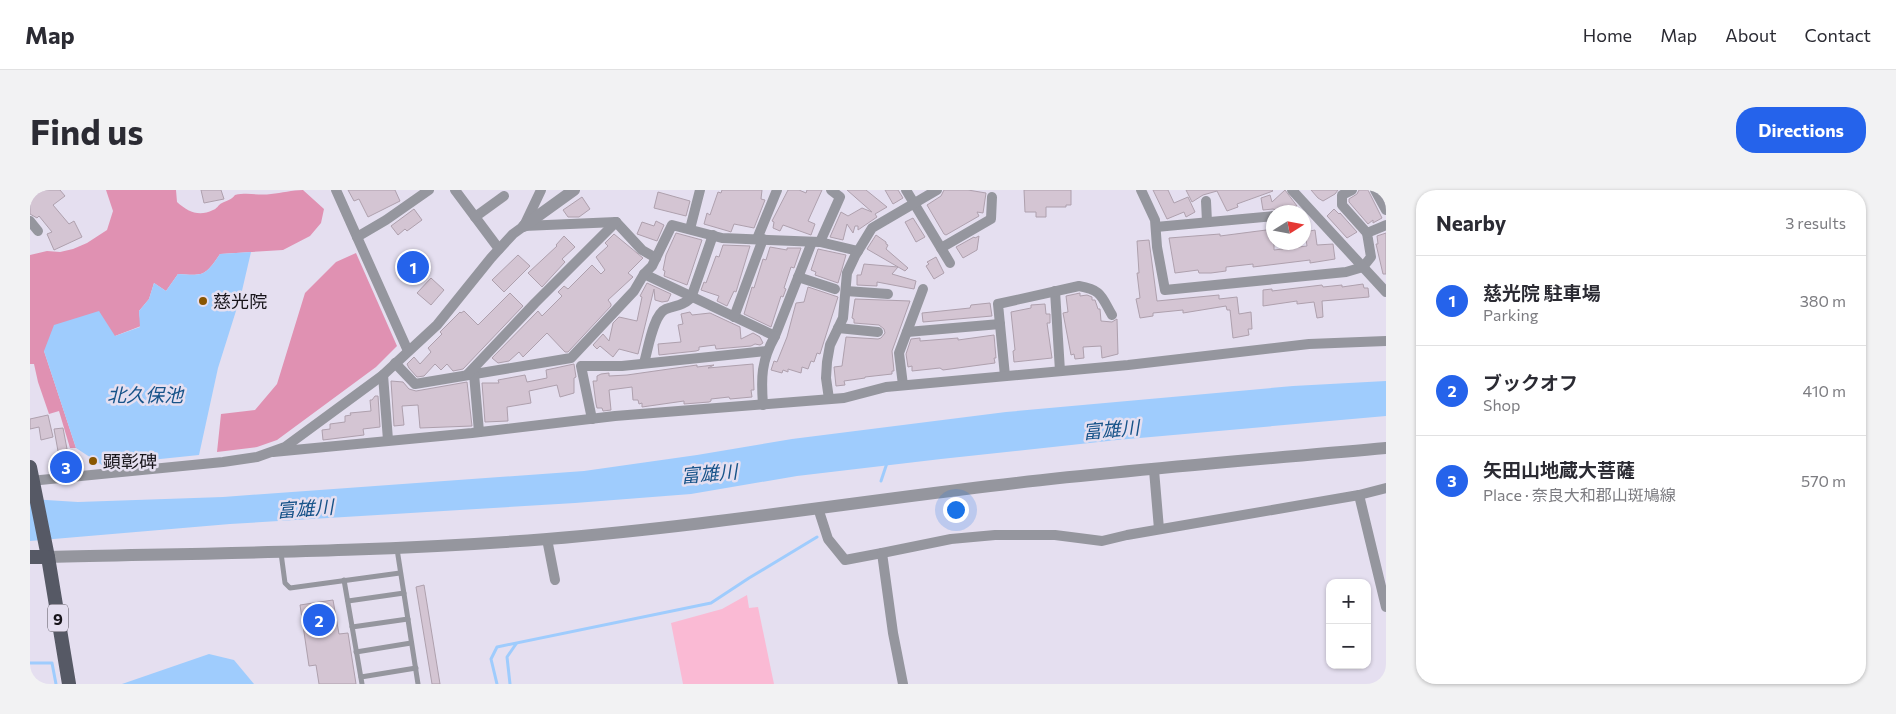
<!DOCTYPE html>
<meta charset="utf-8">
<style>
body{margin:0;font-family:Commissioner,"Noto Sans JP",sans-serif;background:#f2f2f3;color:#2b2b33}
.controls{position:absolute;right:15px;bottom:15px;display:grid;overflow:hidden;border-radius:10px;box-shadow:0 1px 4px #0004}
.controls button{width:45px;height:45px;display:grid;place-items:center;padding:0;border:0;border-bottom:1px solid #e1e1e2;background:#fff;color:#2b2b33;font:25px sans-serif}
.compass{position:absolute;left:1236px;top:15px;width:45px;height:45px;border-radius:50%;background:#fff;box-shadow:0 1px 4px #0004;rotate:79deg}
.you{position:absolute;left:925px;top:319px;width:18px;height:18px;margin:-12px;border:4px solid #fff;border-radius:50%;background:#1a73e8;box-shadow:0 0 0 8px #1a73e833}
.badge{display:grid;place-items:center;width:32px;height:32px;border-radius:50%;background:#2563eb;color:#fff;font-size:16px;font-weight:700}
.pin{position:absolute;translate:-50% -50%;border:2px solid #fff;box-shadow:0 1px 5px #0006}
.list{margin:0;padding:0;list-style:none}
h2{display:flex;justify-content:space-between;align-items:center;height:65px;margin:0;padding:0 20px;font-size:21px}
h2 small{font-size:16px;font-weight:400;color:#7c7c81}
.list li{display:grid;grid-template-columns:32px 1fr auto;gap:15px;align-items:center;box-sizing:border-box;height:90px;padding:0 20px;border-top:1px solid #e1e1e2}
.list b{display:block;font-size:19px;white-space:nowrap}
.list p{margin:0;font-size:16px;white-space:nowrap;color:#7c7c81}
.list em{font-size:16px;font-style:normal;color:#7c7c81}
.map{position:relative;flex:none;width:1356px;height:494px;overflow:hidden;border-radius:20px}
header{display:flex;align-items:center;gap:30px;box-sizing:border-box;height:70px;padding:0 25px;background:#fff;border-bottom:1px solid #e1e1e2}
header strong{font-size:24px}
nav{display:flex;gap:28px;margin-inline-start:auto;font-size:18px}
.intro{display:flex;align-items:center;justify-content:space-between;box-sizing:border-box;height:120px;padding:0 30px}
h1{margin:0;font-size:35px}
.button{padding:12px 22px;border-radius:20px;background:#2563eb;color:#fff;font-size:18px;font-weight:700}
main{display:flex;gap:30px;padding:0 30px}
aside{flex:1;background:#fff;border-radius:20px;box-shadow:0 1px 4px #0004}
.map>svg:first-child{display:block}
.green{fill:#fabad4}
.forest{fill:#e091b2}
.water{fill:#9fccfd}
.lines{fill:none;stroke-linecap:round;stroke-linejoin:round}
.stream{stroke:#9fccfd;stroke-width:3}
.building{fill:#d4c5d3;stroke:#aea0ad}
.service{stroke:#95969e;stroke-width:5}
.minor{stroke:#95969e;stroke-width:10}
.tertiary{stroke:#95969e;stroke-width:12}
.primary{stroke:#565965;stroke-width:14}
.poi-dot{fill:#895600;stroke:#e5dff0;stroke-width:2}
.labels{text-anchor:middle;dominant-baseline:central;stroke-width:5;stroke-linejoin:round;paint-order:stroke}
.shield{fill:#e5dff0;stroke:#55515a;stroke-width:1}
.shield-label{font-size:16px;font-weight:bold;fill:#17141a}
.poi-label{font-size:18px;fill:#17141a;stroke:#e5dff0;text-anchor:start}
.water-label{font-size:19px;font-style:italic;fill:#175389;stroke:#e5dff0}
</style>
<header>
<strong>Map</strong>
<nav><a>Home</a><a>Map</a><a>About</a><a>Contact</a></nav>
</header>
<div class="intro"><h1>Find us</h1><a class="button">Directions</a></div>
<main>
<div class="map">
<svg width="1356" height="494" viewBox="0 0 1356 494">
<rect width="100%" height="100%" fill="#e5dff0"/>
<polygon class="green" points="717,405 719,418 728,417 744,494 653,494 641,433 692,419"/>
<g class="forest">
<path d="M 76,0 L 146,0 L 147,12 C 158,22 169,27 183,20 C 187,19 188,15 192,13 C 198,10 201,10 205,5 C 219,2 228,6 241,4 C 252,3 262,0 273,0 L 294,19 L 291,33 L 280,46 L 253,60 L 190,64 C 175,86 174,86 148,84 L 136,101 L 124,93 L 119,109 L 109,121 L 111,136 L 85,146 L 14,161 L 46,258 L 40,258 L 29,221 L 19,224 L 8,192 L 4,174 L 0,174 L 0,65 L 17,61 L 30,62 L 43,59 L 57,53 L 77,40 L 83,21 Z"/>
<polygon points="326,63 367,156 346,177 247,250 227,257 187,262 191,224 225,220 247,194 275,103 306,72"/>
</g>
<g class="water">
<path d="M 221,62 L 211,105 L 188,178 L 169,265 L 72,275 L 46,258 L 14,161 L 24,135 L 69,121 L 85,146 L 110,137 L 109,121 L 119,109 L 124,93 L 136,101 L 148,84 C 174,86 175,86 190,64 Z"/>
<polygon points="1356,191 1356,226 1087,250 911,269 767,286 661,304 545,313 200,334 0,351 0,309 48,312 193,307 554,281 667,265 762,249 976,222 1263,196"/>
<polygon points="179,464 204,470 224,494 92,494"/>
</g>
<g class="lines">
<g class="stream">
<polyline points="851,291 857,273"/>
<polyline points="0,473 22,473 26,494"/>
<polyline points="467,494 461,469 467,457 681,413 719,388 787,347"/>
<polyline points="480,494 477,467 486,454"/>
</g>
</g>
<g class="building">
<polygon points="0,0 30,0 35,6 23,15 39,34 44,31 52,47 24,60 17,44 22,42 9,26 7,28 0,24"/>
<polygon points="171,0 191,0 194,9 174,13"/>
<polygon points="318,0 365,0 370,11 338,27 329,9 324,11"/>
<polygon points="692,0 732,0 731,9 735,10 724,38 704,34 701,42 698,41 674,34 677,23 680,25 688,2 691,3"/>
<polygon points="758,0 769,0 776,3 777,0 792,0 778,31 785,34 781,45 753,35 750,41 743,38 744,32 742,31"/>
<polygon points="817,0 836,0 857,17 845,24 847,27 828,40 828,36 825,36 823,43 817,34 813,50 800,47 811,22 818,26 832,18 842,22"/>
<polygon points="855,0 868,0 873,8 863,14"/>
<polygon points="914,0 938,0 956,3 953,23 947,22 949,26 916,45 914,44 897,15 911,6"/>
<polygon points="994,0 1041,0 1041,15 1036,15 1036,17 1016,17 1016,27 1006,27 1006,22 995,22"/>
<polygon points="1123,0 1138,0 1144,13 1158,7 1165,22 1156,27 1154,22 1137,29"/>
<polygon points="1156,0 1242,0 1243,1 1207,14 1208,17 1197,21 1187,1 1173,5 1162,12"/>
<polygon points="1255,0 1267,16 1248,21 1243,19 1233,20 1231,8 1240,5 1242,12"/>
<polygon points="1281,0 1308,0 1305,4 1293,11 1288,8"/>
<polygon points="1329,0 1338,0 1352,28 1343,33 1343,30 1338,34 1319,12 1319,9 1327,4"/>
<polygon points="628,2 660,11 656,26 624,18"/>
<polygon points="552,7 560,19 549,27 538,27 533,20"/>
<polygon points="384,19 392,30 377,41 375,39 368,45 361,36"/>
<polygon points="1304,19 1309,24 1310,23 1327,42 1317,48 1297,26"/>
<polygon points="883,28 895,47 886,52 875,32"/>
<polygon points="626,31 634,35 627,51 607,44 612,32 624,36"/>
<polygon points="1244,39 1244,60 1277,56 1275,42 1285,40 1287,55 1303,54 1305,69 1280,73 1280,70 1223,77 1223,74 1196,77 1196,81 1181,83 1169,83 1168,80 1145,83 1139,48 1190,44 1190,46"/>
<polygon points="646,43 672,50 657,95 634,86 635,81 633,80 636,65"/>
<polygon points="1356,43 1356,84 1353,84 1346,54 1348,54 1347,46"/>
<polygon points="584,44 613,68 598,83 603,87 578,110 581,114 581,116 538,162 535,162 517,143 493,167 489,162 479,171 468,173 462,168 508,121 512,126 532,106 528,102 534,96 538,99 562,75 571,84 575,80 566,67 578,56 575,53"/>
<polygon points="846,45 856,52 856,54 858,55 856,59 878,78 875,81 837,59"/>
<polygon points="534,46 545,57 532,69 535,72 512,97 498,83 527,56 526,55"/>
<polygon points="949,46 947,60 933,68 926,57 944,47 945,48"/>
<polygon points="1119,50 1127,111 1189,105 1189,109 1207,107 1209,124 1221,122 1222,139 1218,139 1219,145 1203,148 1200,120 1197,120 1196,116 1153,123 1153,120 1123,123 1123,126 1110,128 1106,109 1110,108 1107,83 1109,83 1107,51"/>
<polygon points="693,55 720,56 706,102 704,101 697,116 687,111 689,106 671,100 674,92 676,93 686,66 689,67"/>
<polygon points="740,57 757,60 757,58 771,58 764,78 761,77 754,98 756,99 753,107 751,106 741,137 714,124 722,97 724,98 733,69 736,70"/>
<polygon points="788,59 816,65 808,93 785,85 786,82 781,80"/>
<polygon points="488,65 500,76 474,102 462,90"/>
<polygon points="906,67 914,83 904,89 896,76 899,74 897,72"/>
<polygon points="834,74 868,77 862,84 886,91 884,99 847,92 847,96 827,95 827,85 831,85"/>
<polygon points="401,88 414,100 401,115 387,103"/>
<polygon points="617,93 641,104 638,111 632,112 625,110 624,99 608,164 589,159 583,167 570,156 567,159 563,155 573,144 579,151 583,133 589,127 607,131 612,107 610,106"/>
<polygon points="1333,94 1334,98 1338,98 1339,107 1292,111 1293,127 1287,128 1284,112 1267,114 1267,111 1233,116 1233,100 1242,99 1242,101 1292,95 1293,97 1312,95 1312,97"/>
<polygon points="778,97 808,107 790,164 787,163 784,172 781,171 778,179 772,177 771,183 758,179 758,182 753,180 752,183 741,180 744,171 747,172 757,147 766,113 774,112"/>
<polygon points="480,103 493,116 433,179 423,181 417,174 411,180 405,174 394,186 387,187 379,178 377,174 384,167 390,174 401,162 398,158 412,144 410,142 430,122 431,123 434,121 448,135"/>
<polygon points="1050,103 1050,106 1057,105 1062,107 1062,110 1065,110 1068,119 1070,119 1071,131 1082,132 1087,129 1088,164 1072,168 1071,156 1053,157 1054,168 1045,169 1044,164 1041,165 1033,123 1038,122 1036,106"/>
<polygon points="825,109 880,111 862,161 864,181 862,181 862,184 835,187 835,188 814,191 815,195 806,196 804,177 812,176 816,147 848,149 851,148 855,143 854,139 849,135 824,133 824,129 822,128"/>
<polygon points="960,113 962,126 893,132 892,123 940,118 941,115"/>
<polygon points="1015,114 1016,124 1020,124 1020,133 1017,133 1022,168 984,172 983,161 985,160 981,122 1001,118 1001,115"/>
<polygon points="660,122 662,125 680,123 710,137 711,149 723,143 730,147 733,153 730,155 725,154 721,156 686,159 685,155 669,157 669,160 666,161 629,165 628,154 651,152 648,135 653,134 651,124"/>
<polygon points="964,145 966,168 964,168 965,173 913,180 910,178 882,181 882,176 878,177 876,164 881,149 890,148 890,151 928,148 928,150"/>
<polygon points="544,174 546,187 544,188 544,203 530,207 527,195 499,201 501,213 477,217 478,231 455,232 452,193 469,193 468,190 495,185 497,192 517,188 516,180"/>
<polygon points="723,174 724,200 721,200 722,207 700,209 699,207 681,209 681,211 679,212 654,214 654,211 612,217 612,213 609,214 608,210 603,210 602,197 579,200 581,220 573,221 572,218 567,218 566,214 563,191 567,191 567,186 571,184 579,183 579,186 597,185 667,175 667,177 684,175 678,178"/>
<polygon points="361,191 373,192 379,199 386,201 437,192 442,236 390,238 388,215 372,216 374,235 364,236"/>
<polygon points="345,206 348,206 350,237 333,239 334,245 293,250 292,240 300,239 300,234 315,232 315,226 321,225 320,223 341,221 340,210 342,210"/>
<polygon points="18,225 23,247 11,250 9,237 0,239 0,229"/>
<polygon points="33,238 37,259 28,261 24,239"/>
<polygon points="394,395 410,494 402,494 386,397"/>
<polygon points="303,410 309,444 318,443 326,494 289,494 286,475 279,476 270,415"/>
</g>
<g class="lines">
<g class="service">
<polyline points="367,359 388,494"/>
<polyline points="251,363 255,393 260,398 370,383"/>
<polyline points="314,390 332,494"/>
<polyline points="318,411 374,403"/>
<polyline points="322,437 378,429"/>
<polyline points="326,462 381,453"/>
<polyline points="331,487 386,478"/>
</g>
<g class="minor">
<polyline points="306,0 378,161"/>
<polyline points="425,0 469,59"/>
<polyline points="876,0 920,73"/>
<polyline points="1111,0 1125,30 1127,57 1135,100 1316,82 1333,77 1341,67 1337,43 1356,35"/>
<polyline points="1262,0 1356,102"/>
<polyline points="1322,0 1312,5 1312,15 1337,43"/>
<polyline points="1345,0 1356,20"/>
<polyline points="1176,11 1177,32"/>
<polyline points="445,27 474,6"/>
<polyline points="0,31 8,41"/>
<polyline points="586,32 612,60 626,68"/>
<polyline points="494,36 586,32"/>
<polyline points="1126,37 1244,26"/>
<polyline points="660,39 670,0"/>
<polyline points="327,47 356,30 399,0"/>
<polyline points="727,49 747,0"/>
<polyline points="790,52 810,7 801,0"/>
<polyline points="911,58 961,29 962,7"/>
<polyline points="614,84 745,146 782,52"/>
<polyline points="768,87 805,99"/>
<polyline points="816,101 858,104"/>
<polyline points="1025,101 1030,181"/>
<polyline points="704,127 733,49"/>
<polyline points="808,138 848,142"/>
<polyline points="877,142 970,134"/>
<polyline points="365,173 385,194 541,168 604,101 614,84 622,76 642,35 692,48 790,52 828,61"/>
<path d="M 614,173 C 618,160 623,124 636,119 C 647,115 652,116 661,108 L 683,45"/>
<polyline points="444,184 449,242"/>
<polyline points="353,185 358,250"/>
<polyline points="437,185 505,113 586,32"/>
<path d="M 975,186 L 968,114 L 1049,96 C 1072,100 1071,106 1082,125"/>
<polyline points="873,195 869,163 893,99"/>
<polyline points="799,209 796,188 797,172 800,155 813,128 817,83 825,66 842,38 907,0"/>
<path d="M 733,215 C 731,188 731,171 745,146"/>
<polyline points="562,229 551,176 592,176 737,161"/>
<polyline points="243,262 442,243 585,226 814,208 856,197 1098,175 1279,154 1356,151"/>
<polyline points="1124,280 1129,339"/>
<polyline points="0,291 193,272 227,267 255,257 353,185 407,135 461,68 483,44 494,36 511,0"/>
<polyline points="1329,305 1356,417"/>
<polyline points="788,318 798,349 815,370 852,363 863,443 873,494"/>
<polyline points="517,349 525,390"/>
<polyline points="852,363 921,349 965,345 1025,345 1072,351 1097,345 1329,305 1356,298"/>
</g>
<g class="tertiary">
<polyline points="494,36 544,0"/>
<path d="M 18,367 C 185,363 351,362 517,349 C 665,337 812,314 960,296 C 1091,280 1224,270 1356,258"/>
</g>
<g class="primary">
<polyline points="0,277 18,367 39,494"/>
<polyline points="0,367 18,367"/>
</g>
</g>
<g class="poi-dot">
<circle cx="173" cy="111" r="5"/>
<circle cx="63" cy="271" r="5"/>
</g>
<g class="labels">
<rect class="shield" x="18" y="414.5" width="20" height="27" rx="4"/>
<g class="shield-label">
<text x="28" y="428">9</text>
</g>
<g class="poi-label">
<text x="183" y="111">慈光院</text>
<text x="73" y="271">顕彰碑</text>
</g>
<g class="water-label">
<text x="115" y="204">北久保池</text>
<text transform="translate(1081 239) rotate(-5)">富雄川</text>
<text transform="translate(679 283) rotate(-5)">富雄川</text>
<text transform="translate(275 318) rotate(-4)">富雄川</text>
</g>
</g>
</svg>
<div class="controls">
<button>+</button>
<button>−</button>
</div>
<svg class="compass" viewBox="-18 -18 36 36"><path d="M0-13l5 13h-10z" fill="#e53935"/><path d="M0 13l5-13h-10z" fill="#7c7c81"/></svg>
<div class="you"></div>
<div class="pin badge" style="left:383px;top:77px">1</div>
<div class="pin badge" style="left:289px;top:430px">2</div>
<div class="pin badge" style="left:36px;top:277px">3</div>
</div>
<aside>
<h2>Nearby<small>3 results</small></h2>
<ul class="list">
<li><span class="badge">1</span><div><b>慈光院 駐車場</b><p>Parking</p></div><em>380 m</em></li>
<li><span class="badge">2</span><div><b>ブックオフ</b><p>Shop</p></div><em>410 m</em></li>
<li><span class="badge">3</span><div><b>矢田山地蔵大菩薩</b><p>Place · 奈良大和郡山斑鳩線</p></div><em>570 m</em></li>
</ul>
</aside>
</main>
